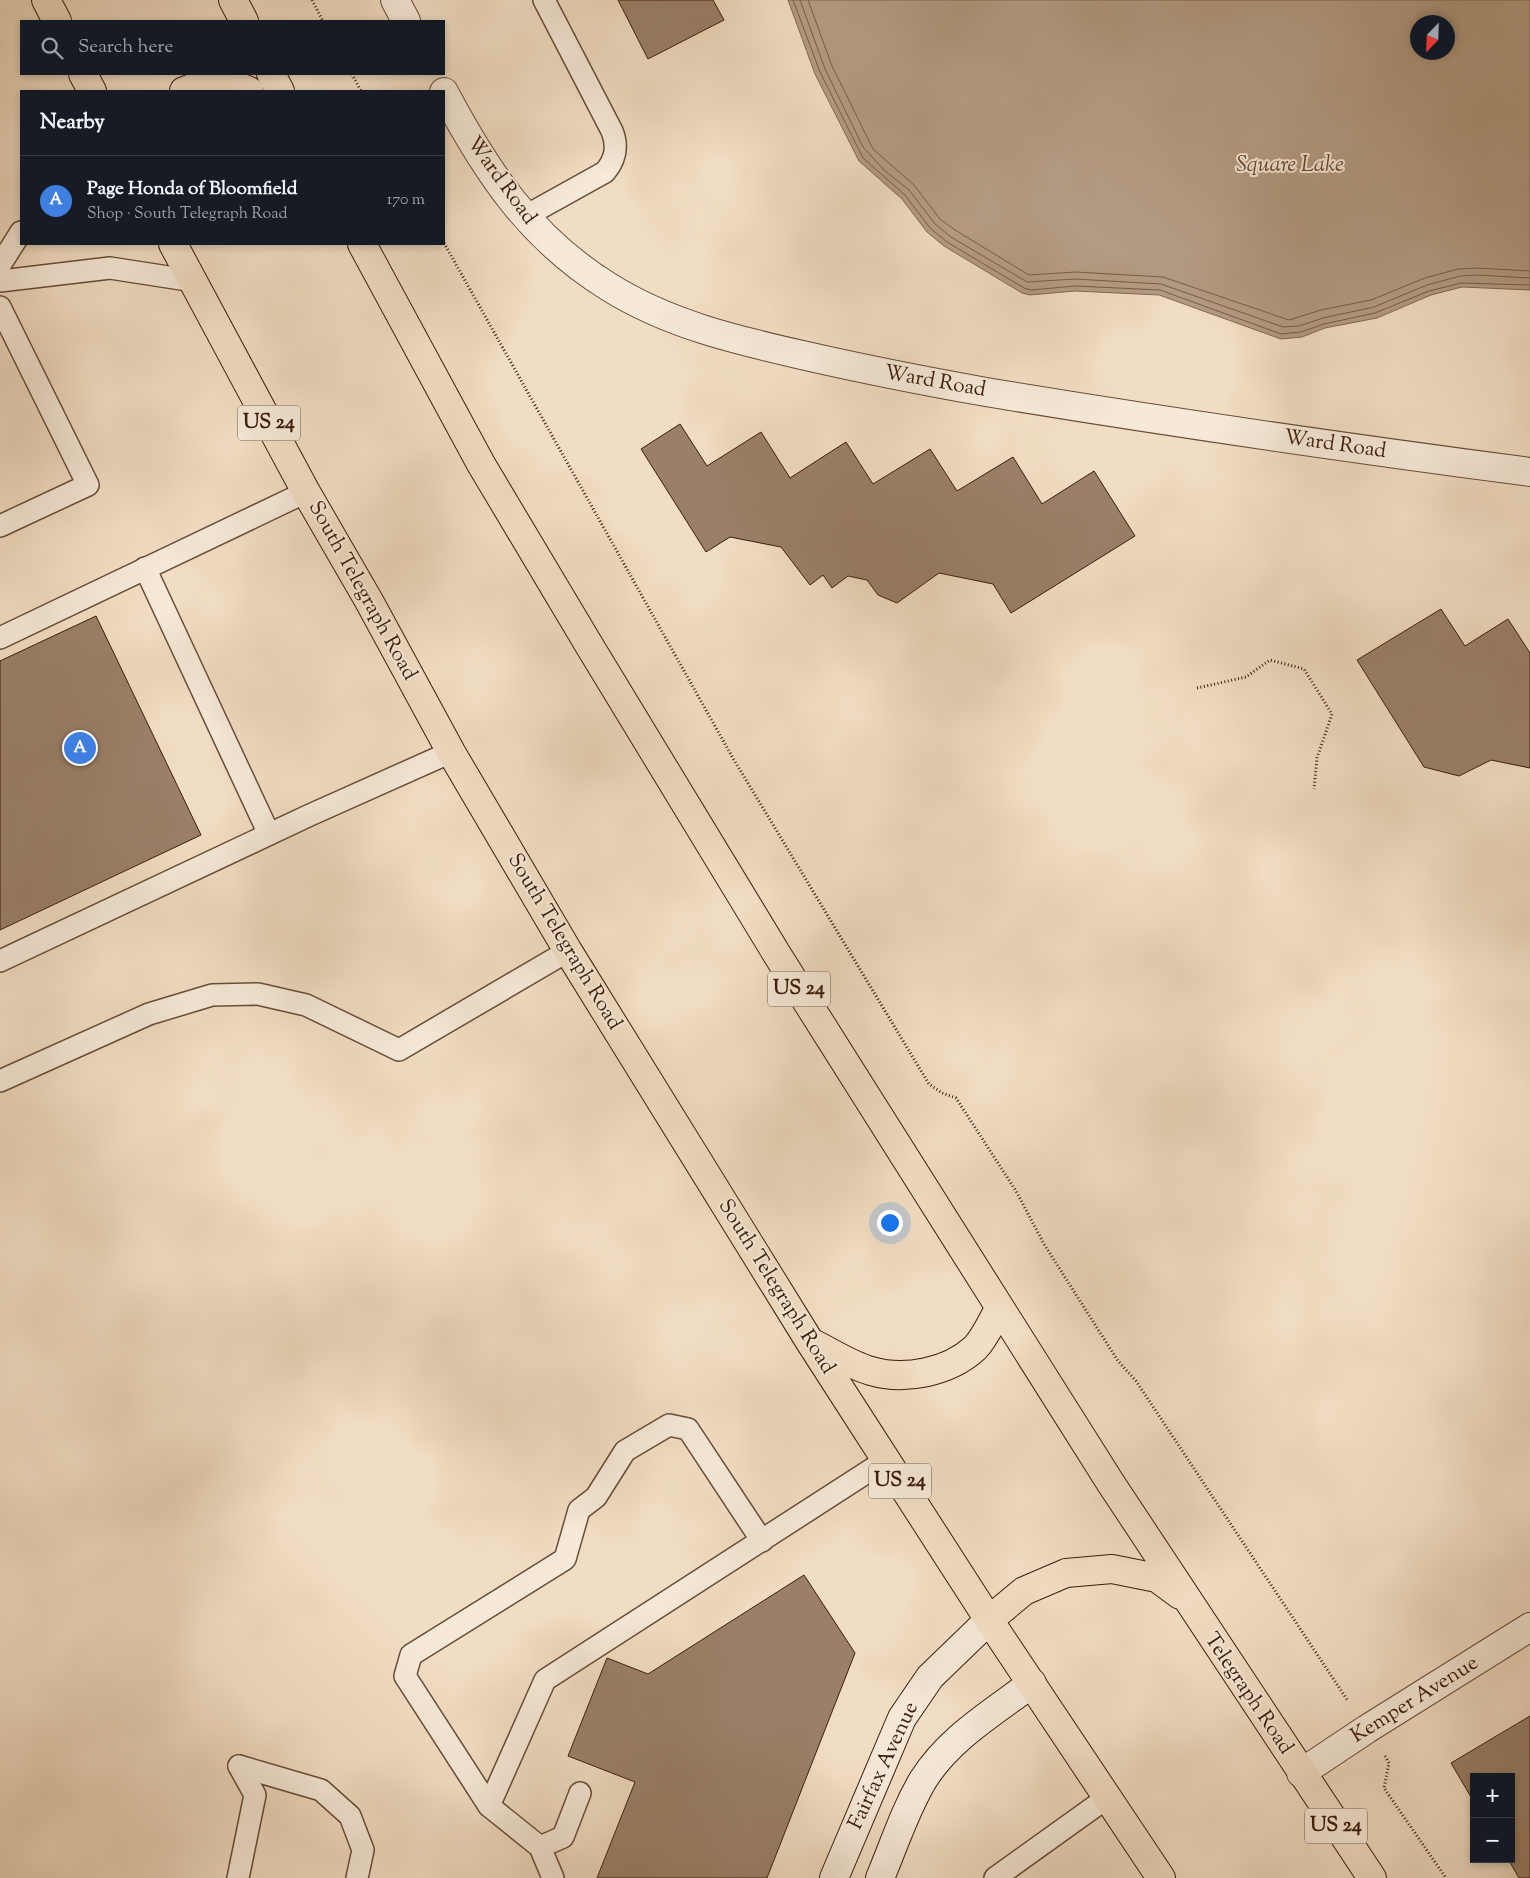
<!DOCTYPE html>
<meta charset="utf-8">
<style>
body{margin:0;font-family:"Sorts Mill Goudy",serif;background:#20242c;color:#f1f3f6}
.controls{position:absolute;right:15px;bottom:15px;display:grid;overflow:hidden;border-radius:0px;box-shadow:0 2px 8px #0003}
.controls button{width:45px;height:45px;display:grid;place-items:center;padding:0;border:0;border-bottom:1px solid #363941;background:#171b24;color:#f1f3f6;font:25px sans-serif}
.compass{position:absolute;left:1410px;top:15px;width:45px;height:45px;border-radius:50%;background:#171b24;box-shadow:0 2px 8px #0003;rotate:203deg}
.you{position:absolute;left:889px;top:1222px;width:18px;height:18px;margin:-12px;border:4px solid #fff;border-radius:50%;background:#1a73e8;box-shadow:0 0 0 8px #1a73e833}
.badge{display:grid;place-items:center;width:32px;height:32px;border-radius:50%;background:#d93025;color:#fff;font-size:16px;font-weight:700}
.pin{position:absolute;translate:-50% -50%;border:2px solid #fff;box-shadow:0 1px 5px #0006}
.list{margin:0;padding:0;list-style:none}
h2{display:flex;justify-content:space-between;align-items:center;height:65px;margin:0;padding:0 20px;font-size:21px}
h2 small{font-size:16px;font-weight:400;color:#9ea1a6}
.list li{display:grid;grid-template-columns:32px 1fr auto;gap:15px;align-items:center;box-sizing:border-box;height:90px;padding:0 20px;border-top:1px solid #363941}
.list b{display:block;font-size:19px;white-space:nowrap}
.list p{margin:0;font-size:16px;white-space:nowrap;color:#9ea1a6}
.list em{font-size:16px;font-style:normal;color:#9ea1a6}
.icon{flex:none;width:28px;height:28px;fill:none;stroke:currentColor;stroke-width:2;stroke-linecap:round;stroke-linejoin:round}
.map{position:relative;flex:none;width:1530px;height:1878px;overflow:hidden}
.search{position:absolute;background:#171b24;box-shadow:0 2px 8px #0003;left:20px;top:20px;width:425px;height:55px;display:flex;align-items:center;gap:12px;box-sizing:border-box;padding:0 18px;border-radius:0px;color:#9ea1a6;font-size:19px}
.panel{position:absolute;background:#171b24;box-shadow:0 2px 8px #0003;left:20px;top:90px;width:425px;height:155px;border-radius:0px}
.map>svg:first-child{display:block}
.water{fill:#b39b83;stroke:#836852;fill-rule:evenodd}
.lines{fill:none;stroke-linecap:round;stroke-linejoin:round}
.shore{stroke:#775c46;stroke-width:1}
.building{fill:#9a8069;stroke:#3b1c08}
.lane-casing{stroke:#684c37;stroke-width:24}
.street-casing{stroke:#684c37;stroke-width:30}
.secondary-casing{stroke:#3b1c08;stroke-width:30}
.highway-casing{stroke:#3b1c08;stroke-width:30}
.path{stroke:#3b1c08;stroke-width:3;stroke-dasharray:1 2.5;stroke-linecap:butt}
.lane{stroke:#f6e9d8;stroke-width:21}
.street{stroke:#f6e9d8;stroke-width:28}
.secondary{stroke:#f6e9d8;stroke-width:28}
.highway{stroke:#f1ddc3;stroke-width:28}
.labels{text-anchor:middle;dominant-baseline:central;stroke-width:4;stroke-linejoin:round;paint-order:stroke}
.shield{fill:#f6e9d8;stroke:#735a46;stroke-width:1}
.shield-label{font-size:20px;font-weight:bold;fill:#3b1c08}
.street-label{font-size:21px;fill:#3b1c08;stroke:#f6e9d8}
.water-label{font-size:22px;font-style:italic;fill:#654833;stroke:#f6e9d8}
</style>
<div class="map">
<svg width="1530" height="1878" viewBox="0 0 1530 1878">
<rect width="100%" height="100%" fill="#f1ddc3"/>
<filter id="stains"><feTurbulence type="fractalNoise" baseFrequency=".004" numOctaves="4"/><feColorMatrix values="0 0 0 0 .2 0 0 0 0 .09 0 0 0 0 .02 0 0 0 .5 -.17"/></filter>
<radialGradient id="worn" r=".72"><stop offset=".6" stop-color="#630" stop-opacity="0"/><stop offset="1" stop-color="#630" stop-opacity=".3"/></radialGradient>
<path class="water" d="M 788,0 L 1530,0 L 1530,290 L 1462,287 L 1431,295 L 1377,318 L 1325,328 L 1302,337 L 1281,339 L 1159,295 L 1075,291 L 1030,295 L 1022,293 L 944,246 L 927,232 L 902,199 L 859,161 L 815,74 ZM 1418,22 L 1448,22 L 1448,52 L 1418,52 Z"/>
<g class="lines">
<g class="shore">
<polyline points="793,0 820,72 863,158 905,195 930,228 947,242 1024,288 1031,290 1075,286 1160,290 1281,334 1301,332 1324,324 1375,313 1429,291 1461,283 1530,285"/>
<polyline points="800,0 825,69 863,147 885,171 909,190 935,224 951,237 1027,282 1075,279 1161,284 1283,327 1299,326 1323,318 1374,307 1427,285 1460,276 1477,275 1530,278"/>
<polyline points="808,0 832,66 873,149 914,185 940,219 955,230 1029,275 1075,272 1163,277 1289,320 1321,310 1371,300 1425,278 1458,269 1477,268 1530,271"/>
</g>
</g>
<g class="building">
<polygon points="618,0 713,0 724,20 648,59"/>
<polygon points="680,424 707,466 761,432 790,478 846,442 873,484 930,449 957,491 1013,457 1042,504 1094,471 1135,536 1011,613 993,584 939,573 897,603 878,595 867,580 848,576 832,588 823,575 810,585 781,547 730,537 706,552 641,449"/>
<polygon points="1441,609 1465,646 1508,619 1530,653 1530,768 1491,760 1459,776 1424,767 1357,660"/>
<polygon points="96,616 201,835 0,930 0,661"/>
<polygon points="804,1575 855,1653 767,1878 597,1878 635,1782 568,1756 607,1658 648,1674"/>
<polygon points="1530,1716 1530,1878 1519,1878 1508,1859 1511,1859 1511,1777 1474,1777 1474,1802 1451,1763"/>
</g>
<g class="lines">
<defs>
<g id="lane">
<path d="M 524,217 L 605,172 C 616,159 618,146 612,131 L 544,0"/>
<polyline points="0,265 21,232"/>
<polyline points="0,281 110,268 194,281"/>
<polyline points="0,307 88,485 0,526"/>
<polyline points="145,568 269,834"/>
<polyline points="0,638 306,492"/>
<polyline points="0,961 310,815 451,752"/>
<polyline points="0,1081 149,1014 212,995 258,994 306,1005 399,1050 568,951"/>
<polyline points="239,1766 321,1790 350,1816 363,1850 357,1878"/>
<polyline points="489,1806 545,1680 886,1460"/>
<polyline points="540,1847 563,1837 580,1793"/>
<polyline points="238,1878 255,1795 239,1766"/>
<polyline points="553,1878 540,1847 489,1806 405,1676 411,1655 565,1559 579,1510 596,1497 625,1451 669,1425 688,1429 762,1541"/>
<polyline points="995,1878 1108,1797"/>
</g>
<g id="street">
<polyline points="395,0 406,21"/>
<path d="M 444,92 C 487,173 530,238 609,287 C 668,324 736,340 802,355 C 863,369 924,381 986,392 C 1167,422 1348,448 1530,472"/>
<polyline points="1301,1773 1367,1729 1530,1627"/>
</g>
<g id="secondary">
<polyline points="834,1878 902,1718 930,1677 989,1620"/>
<path d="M 880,1878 C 894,1845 905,1810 923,1780 C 949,1738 994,1712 1032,1683"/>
</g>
<g id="highway">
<polyline points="46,0 57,21"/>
<polyline points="233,0 244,21"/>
<polyline points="83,74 92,91"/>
<polyline points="271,74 280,91"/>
<path d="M 184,91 C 198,84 236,82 249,91"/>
<polyline points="173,244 306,492 369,601 451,752 568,951 810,1342 989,1620 1161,1878"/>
<polyline points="362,244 481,464 589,645 778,956 1110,1482 1372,1878"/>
<path d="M 812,1343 C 831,1352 850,1365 871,1371 C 905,1381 949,1372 975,1348 C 985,1338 992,1321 999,1309"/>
<polyline points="989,1620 1024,1591 1066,1573 1112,1569 1157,1578 1180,1595"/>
</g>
</defs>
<use href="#lane" class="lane-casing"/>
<use href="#street" class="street-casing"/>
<use href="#secondary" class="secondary-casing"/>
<use href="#highway" class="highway-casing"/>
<g class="path">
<polyline points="312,0 323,21"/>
<polyline points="352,74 361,91"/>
<polyline points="444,243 734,760 929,1084 942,1093 956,1098 1016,1191 1044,1244 1118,1361 1136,1381 1348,1701"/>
<polyline points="1197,688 1246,677 1270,660 1304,669 1332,714 1317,758 1314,789"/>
<polyline points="1385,1756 1389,1763 1384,1788 1446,1878"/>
</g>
<use href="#lane" class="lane"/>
<use href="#street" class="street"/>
<use href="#secondary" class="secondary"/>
<use href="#highway" class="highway"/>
</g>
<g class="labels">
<g class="shield">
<rect x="238" y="405.5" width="62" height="35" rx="4"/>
<rect x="768" y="971.5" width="62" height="35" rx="4"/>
<rect x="869" y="1463.5" width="62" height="35" rx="4"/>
<rect x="1305" y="1808.5" width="62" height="35" rx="4"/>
</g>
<g class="shield-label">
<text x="269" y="423">US 24</text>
<text x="799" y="989">US 24</text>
<text x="900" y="1481">US 24</text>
<text x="1336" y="1826">US 24</text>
</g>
<g class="street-label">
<text transform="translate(501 181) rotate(54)">Ward Road</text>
<text transform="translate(935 382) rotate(10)">Ward Road</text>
<text transform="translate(1335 445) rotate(8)">Ward Road</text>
<text transform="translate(362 591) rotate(61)">South Telegraph Road</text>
<text transform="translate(564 942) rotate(59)">South Telegraph Road</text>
<text transform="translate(776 1287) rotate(58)">South Telegraph Road</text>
<text transform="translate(1248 1694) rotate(56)">Telegraph Road</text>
<text transform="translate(1415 1700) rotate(-32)">Kemper Avenue</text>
<text transform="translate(884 1766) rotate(-65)">Fairfax Avenue</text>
</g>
<g class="water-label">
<text x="1290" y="166">Square Lake</text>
</g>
</g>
<rect width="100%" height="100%" filter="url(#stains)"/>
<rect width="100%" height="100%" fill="url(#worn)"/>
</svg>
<div class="controls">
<button>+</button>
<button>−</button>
</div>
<svg class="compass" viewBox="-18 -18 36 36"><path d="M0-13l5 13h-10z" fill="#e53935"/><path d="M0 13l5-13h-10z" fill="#9ea1a6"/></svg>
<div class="you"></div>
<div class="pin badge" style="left:80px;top:748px;background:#3f7fe0">A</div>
<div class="search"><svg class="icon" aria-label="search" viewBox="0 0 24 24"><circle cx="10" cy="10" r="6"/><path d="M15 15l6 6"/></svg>Search here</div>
<section class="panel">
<h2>Nearby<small></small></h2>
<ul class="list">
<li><span class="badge" style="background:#3f7fe0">A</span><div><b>Page Honda of Bloomfield</b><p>Shop · South Telegraph Road</p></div><em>170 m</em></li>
</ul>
</section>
</div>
